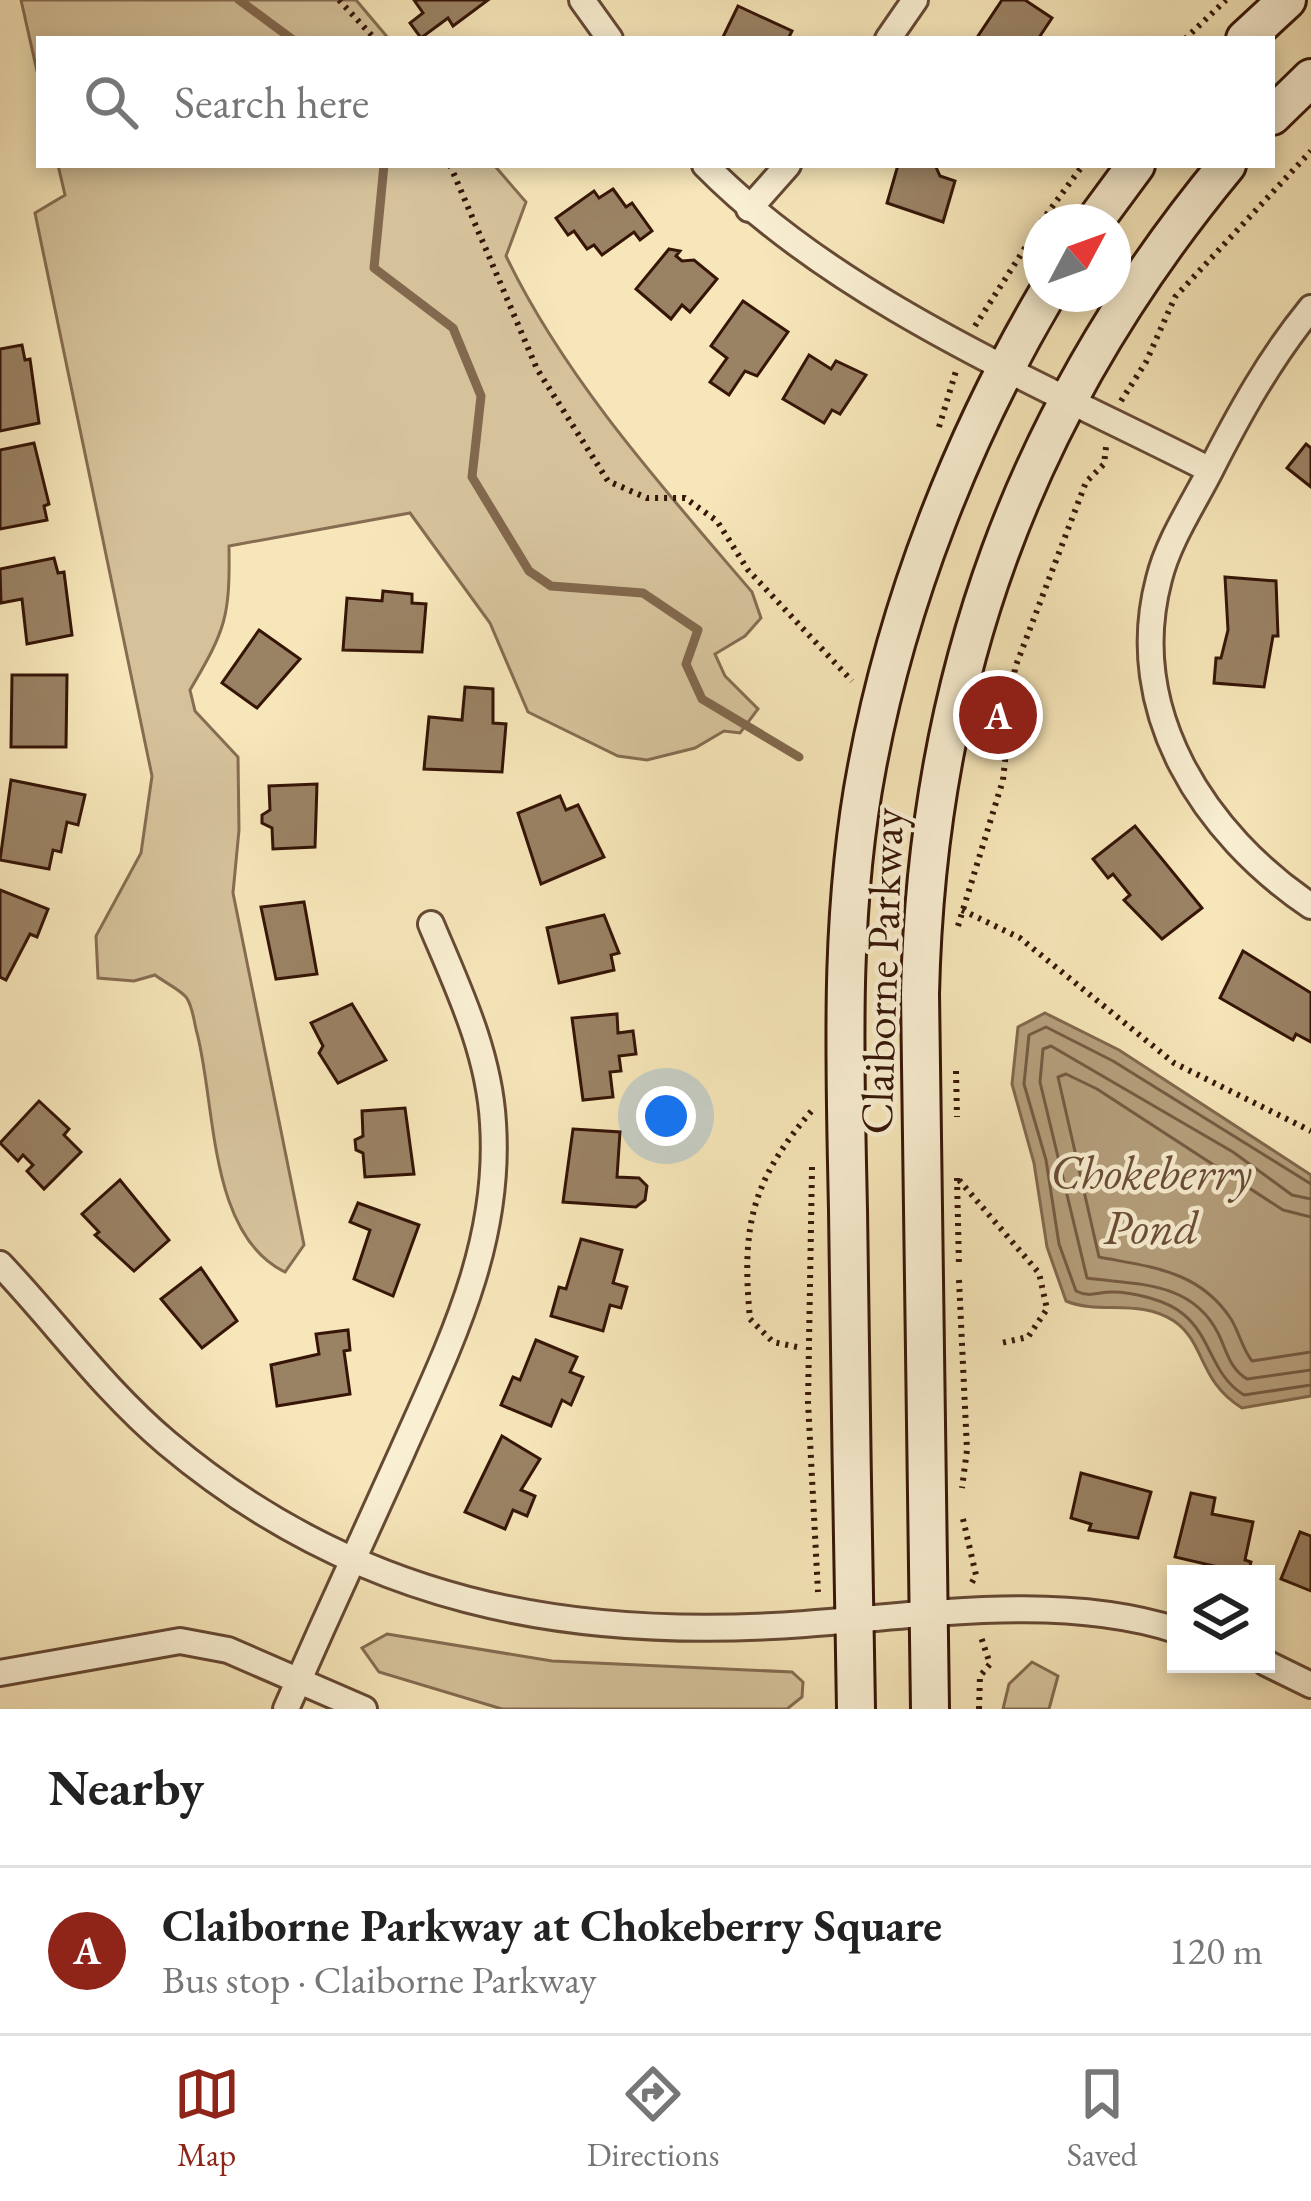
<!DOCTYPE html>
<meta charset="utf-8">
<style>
body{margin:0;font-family:"EB Garamond",serif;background:#f2f2f2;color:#222}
.controls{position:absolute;right:36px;bottom:36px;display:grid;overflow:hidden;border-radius:0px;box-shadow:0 6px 18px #0003}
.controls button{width:108px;height:108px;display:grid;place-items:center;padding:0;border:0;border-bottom:3px solid #e0e0e0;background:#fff;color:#222;font:60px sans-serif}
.compass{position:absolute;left:1023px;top:204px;width:108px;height:108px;border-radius:50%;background:#fff;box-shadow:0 6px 18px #0003;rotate:49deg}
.you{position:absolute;left:666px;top:1116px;width:42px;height:42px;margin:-30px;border:9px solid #fff;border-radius:50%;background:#1a73e8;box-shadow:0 0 0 18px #1a73e833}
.badge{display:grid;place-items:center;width:78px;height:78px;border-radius:50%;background:#8f2418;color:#fff;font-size:39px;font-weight:700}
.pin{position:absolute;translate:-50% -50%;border:6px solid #fff;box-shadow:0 3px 12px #0006}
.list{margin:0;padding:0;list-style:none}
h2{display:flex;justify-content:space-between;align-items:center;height:156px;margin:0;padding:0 48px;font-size:51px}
h2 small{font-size:39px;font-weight:400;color:#767676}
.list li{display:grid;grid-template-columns:78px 1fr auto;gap:36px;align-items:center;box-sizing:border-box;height:168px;padding:0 48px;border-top:3px solid #e0e0e0}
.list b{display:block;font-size:45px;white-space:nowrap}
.list p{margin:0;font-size:39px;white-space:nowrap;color:#767676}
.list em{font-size:39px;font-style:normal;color:#767676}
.icon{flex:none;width:66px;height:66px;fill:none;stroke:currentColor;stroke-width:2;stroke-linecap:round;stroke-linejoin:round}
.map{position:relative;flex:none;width:1311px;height:1709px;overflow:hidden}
.search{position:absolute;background:#fff;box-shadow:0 6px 18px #0003;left:36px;right:36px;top:36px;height:132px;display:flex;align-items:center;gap:30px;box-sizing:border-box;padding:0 42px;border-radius:0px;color:#767676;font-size:45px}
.sheet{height:324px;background:#fff}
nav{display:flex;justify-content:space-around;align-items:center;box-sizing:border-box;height:168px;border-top:3px solid #e0e0e0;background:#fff;font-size:33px;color:#767676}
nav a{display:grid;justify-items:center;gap:6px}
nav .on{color:#8f2418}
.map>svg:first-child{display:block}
.green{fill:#d5c29b;stroke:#866c51;stroke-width:3}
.water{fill:#b59f7c;stroke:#82684d;stroke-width:3}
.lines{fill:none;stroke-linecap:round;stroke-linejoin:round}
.shore{stroke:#765a42;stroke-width:3}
.stream{stroke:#82684d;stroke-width:9}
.building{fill:#9a8264;stroke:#361507;stroke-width:3}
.street-casing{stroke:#664934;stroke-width:30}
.secondary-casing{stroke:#361507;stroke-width:42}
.path{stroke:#361507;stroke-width:6;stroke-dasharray:3 6;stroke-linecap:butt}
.street{stroke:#f9efd2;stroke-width:24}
.secondary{stroke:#f9efd2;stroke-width:36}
.labels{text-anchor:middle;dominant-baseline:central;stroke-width:9;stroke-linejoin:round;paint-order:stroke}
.street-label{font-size:45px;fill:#361507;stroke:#f9efd2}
.water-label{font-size:48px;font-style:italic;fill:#694c36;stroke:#f9efd2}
</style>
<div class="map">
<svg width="1311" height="1709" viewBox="0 0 1311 1709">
<rect width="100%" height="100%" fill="#f6e6b9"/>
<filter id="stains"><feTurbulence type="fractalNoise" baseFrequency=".00167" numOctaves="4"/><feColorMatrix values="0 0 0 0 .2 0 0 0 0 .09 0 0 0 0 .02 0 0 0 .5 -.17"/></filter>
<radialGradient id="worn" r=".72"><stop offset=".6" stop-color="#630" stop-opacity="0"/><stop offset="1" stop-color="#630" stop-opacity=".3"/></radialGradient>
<g class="green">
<polygon points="21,0 356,0 389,39 39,39 39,80"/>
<path d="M 58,165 L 494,165 L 526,202 L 506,256 C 565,379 664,489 752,592 L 761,618 L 745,636 L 715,654 L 725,676 L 758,709 L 740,733 L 724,731 L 695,748 L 647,760 L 618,756 L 528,712 L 490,623 L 410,513 L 229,546 C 230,617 226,629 190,690 L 195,711 L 238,757 L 239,830 L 233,893 L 304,1245 L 285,1272 C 208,1235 216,1105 197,1033 C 194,1023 193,1006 186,997 C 179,989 164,982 155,975 L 134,981 L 98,978 L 96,936 L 141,853 L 152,776 L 35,213 L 65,195 Z"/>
<polygon points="387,1634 552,1661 792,1672 803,1682 802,1697 787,1709 502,1709 379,1672 362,1648"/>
<polygon points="1032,1662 1058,1676 1049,1709 1003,1709 1009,1684"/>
</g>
<path class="water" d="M 1045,1013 L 1119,1050 L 1311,1175 L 1311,1396 L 1242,1408 C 1198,1381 1206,1343 1174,1321 C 1139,1298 1099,1315 1066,1301 L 1047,1247 L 1034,1163 L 1012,1084 L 1018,1027 Z"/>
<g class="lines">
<g class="shore">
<path d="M 1311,1184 L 1113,1061 L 1046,1027 L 1029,1035 L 1024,1084 L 1046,1160 L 1059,1244 L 1076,1291 C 1090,1298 1097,1292 1112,1292 C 1132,1292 1167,1300 1183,1314 C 1212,1337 1211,1375 1244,1395 L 1311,1385"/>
<path d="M 1311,1199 L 1292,1195 L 1233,1152 L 1051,1046 L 1043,1049 L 1040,1082 L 1087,1278 C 1135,1285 1191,1280 1218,1333 C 1227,1351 1229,1368 1247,1379 L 1311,1370"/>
<path d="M 1311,1217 L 1283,1210 L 1097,1089 L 1066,1074 L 1058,1077 L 1099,1257 C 1150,1267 1199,1270 1231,1319 C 1239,1332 1242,1348 1252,1361 L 1311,1352"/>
</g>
<g class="stream">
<polyline points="239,0 292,39"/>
<polyline points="384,165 374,268 453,328 481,396 472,477 529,571 551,586 643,593 698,630 686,664 702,699 799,757"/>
</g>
</g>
<g class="building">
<polygon points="414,0 488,0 453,26 448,18 421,38 410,23 423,13"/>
<polygon points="1002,0 1025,0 1052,18 1038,39 976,39"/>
<polygon points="738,6 792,31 788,39 722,39"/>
<polygon points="898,165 935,165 940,176 955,181 943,222 887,203"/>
<polygon points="613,189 626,207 632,203 652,231 640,240 634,232 602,255 594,245 587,249 574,231 568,235 556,218 594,191 599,198"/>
<polygon points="669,249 680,251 676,256 682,261 694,260 717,279 690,312 682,305 671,319 636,289"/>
<polygon points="743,301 788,332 757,376 745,371 729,395 710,382 727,358 711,346"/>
<polygon points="22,345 25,360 30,359 39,423 0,431 0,349"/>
<polygon points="809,355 831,369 836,361 866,375 840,414 832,410 824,423 783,399"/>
<polygon points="34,443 49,504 44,506 47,520 0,529 0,450"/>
<polygon points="1306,444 1311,448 1311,487 1287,468"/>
<polygon points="54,558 58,573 64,572 72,635 27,644 22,599 1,603 0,569"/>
<polygon points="1225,577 1276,581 1278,636 1273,636 1264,687 1214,683 1216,658 1221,658 1228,630"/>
<polygon points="383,591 412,594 412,603 426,604 422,652 343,650 347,598 382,601"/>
<polygon points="259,630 300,659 257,708 222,683"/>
<polygon points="12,675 67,675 66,747 11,747"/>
<polygon points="465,687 493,689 493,723 506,724 502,772 424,769 429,717 462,720"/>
<polygon points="11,780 85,795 78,825 67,822 61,852 53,850 49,869 0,860"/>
<polygon points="317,784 315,847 273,849 272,828 262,823 262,815 270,810 269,786"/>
<polygon points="560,796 566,810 578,805 604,857 541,884 518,813"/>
<polygon points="1135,826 1202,908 1162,939 1124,900 1130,895 1113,874 1108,878 1093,859"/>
<polygon points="0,890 48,909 37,937 30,934 6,980 0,977"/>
<polygon points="304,902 317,974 276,979 261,907"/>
<polygon points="604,915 619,953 611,955 614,970 559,983 547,928"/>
<polygon points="1243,951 1311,993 1311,1042 1296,1034 1293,1040 1220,998"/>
<polygon points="352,1004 386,1060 338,1083 319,1053 323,1046 311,1023"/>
<polygon points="617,1014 618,1033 633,1031 636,1054 619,1056 621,1071 610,1072 613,1097 583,1100 572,1018"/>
<polygon points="39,1101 69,1129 64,1135 81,1152 44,1189 27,1171 33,1165 23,1155 18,1161 0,1143"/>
<polygon points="405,1108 414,1174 365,1177 363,1153 356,1150 355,1140 363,1136 362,1111"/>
<polygon points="573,1129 620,1132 617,1177 639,1178 647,1186 645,1200 636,1207 563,1202"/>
<polygon points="120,1180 169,1240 134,1271 95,1235 99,1232 82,1214"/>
<polygon points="358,1203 419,1225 393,1296 354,1279 370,1230 350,1222"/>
<polygon points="581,1239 622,1250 613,1283 627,1287 621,1308 610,1305 603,1331 551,1316 559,1287 566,1289"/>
<polygon points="201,1268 237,1321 202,1348 161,1299"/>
<polygon points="348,1330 350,1350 344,1351 350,1394 277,1406 271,1365 319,1354 316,1334"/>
<polygon points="536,1340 577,1357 570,1372 583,1377 571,1405 562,1400 551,1426 501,1405 513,1377 520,1380"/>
<polygon points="502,1436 540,1459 521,1490 535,1496 527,1516 513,1510 505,1529 465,1512"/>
<polygon points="1081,1473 1151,1492 1138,1538 1089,1530 1091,1524 1071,1518"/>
<polygon points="1191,1493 1215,1498 1212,1514 1253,1522 1245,1560 1251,1562 1248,1574 1175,1557"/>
<polygon points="1300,1532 1311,1536 1311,1591 1281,1579"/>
</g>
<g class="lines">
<defs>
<g id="street">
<polyline points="582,0 610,39"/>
<polyline points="888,39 915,0"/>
<path d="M 705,165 C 839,301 1041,384 1210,470"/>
<polyline points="749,209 788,165"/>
<path d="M 1311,308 C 1270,358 1239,414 1210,471 C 1192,506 1168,542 1159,579 C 1124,711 1204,834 1311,906"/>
<path d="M 0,1264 C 56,1323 104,1390 167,1443 C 355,1601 566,1642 805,1624 C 924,1615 1062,1593 1176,1630"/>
<polyline points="1266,1663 1311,1685"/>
<polyline points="0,1673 180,1641 228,1650 364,1709"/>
<path d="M 286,1709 C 324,1623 363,1537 402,1452 C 450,1344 501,1244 493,1123 C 489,1052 458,988 431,924"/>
</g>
<g id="secondary">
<polyline points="1245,39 1287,0"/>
<polyline points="1272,116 1311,78"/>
<polyline points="1094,222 1136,165"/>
<path d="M 856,1709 C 853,1543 850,1376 848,1210 C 845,1062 839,913 867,767 C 898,601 962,438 1047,294"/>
<path d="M 930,1709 L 920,994 C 927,678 1024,410 1227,165"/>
</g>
</defs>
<use href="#street" class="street-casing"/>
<use href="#secondary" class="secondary-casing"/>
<g class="path">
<polyline points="339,0 375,39"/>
<polyline points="1185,39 1226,0"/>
<polyline points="450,165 537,369 608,481 647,498 685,498 717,521 748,570 852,681"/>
<polyline points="1041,222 1083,165"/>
<polyline points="975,326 1041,223"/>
<polyline points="1121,401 1146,362 1175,297 1311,151"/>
<polyline points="939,427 956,371"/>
<polyline points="962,910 1020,938 1174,1063 1311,1131"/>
<polyline points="958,926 1003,780 1015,668 1086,482 1104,464 1106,447"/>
<polyline points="956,1071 957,1117"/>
<polyline points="812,1167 808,1402 818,1592"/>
<polyline points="957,1178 959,1267"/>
<polyline points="959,1180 1039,1273 1047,1309 1028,1337 1001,1343"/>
<polyline points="959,1280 967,1450 962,1488"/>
<path d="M 797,1347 L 773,1342 L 750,1319 C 741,1224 752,1180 814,1108"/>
<polyline points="963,1519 976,1575 970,1586"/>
<polyline points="979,1709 980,1676 990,1664 980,1634"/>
</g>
<use href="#street" class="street"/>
<use href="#secondary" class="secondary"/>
</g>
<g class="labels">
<g class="street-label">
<text transform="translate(881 971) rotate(-88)">Claiborne Parkway</text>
</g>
<g class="water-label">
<text x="1151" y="1172">Chokeberry<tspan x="1151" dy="55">Pond</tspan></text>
</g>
</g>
<rect width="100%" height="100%" filter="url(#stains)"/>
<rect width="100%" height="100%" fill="url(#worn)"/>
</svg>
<div class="controls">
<button><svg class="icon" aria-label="layers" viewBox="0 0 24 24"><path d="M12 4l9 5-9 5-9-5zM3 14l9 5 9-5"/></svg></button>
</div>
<svg class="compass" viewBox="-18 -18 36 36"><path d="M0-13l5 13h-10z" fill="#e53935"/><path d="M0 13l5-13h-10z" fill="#767676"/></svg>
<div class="you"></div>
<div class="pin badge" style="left:998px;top:715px">A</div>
<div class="search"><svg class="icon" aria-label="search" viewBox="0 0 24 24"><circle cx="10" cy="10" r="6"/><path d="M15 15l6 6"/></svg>Search here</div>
</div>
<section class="sheet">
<h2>Nearby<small></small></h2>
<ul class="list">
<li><span class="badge">A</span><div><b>Claiborne Parkway at Chokeberry Square</b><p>Bus stop · Claiborne Parkway</p></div><em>120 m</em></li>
</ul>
</section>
<nav>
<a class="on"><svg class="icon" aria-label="map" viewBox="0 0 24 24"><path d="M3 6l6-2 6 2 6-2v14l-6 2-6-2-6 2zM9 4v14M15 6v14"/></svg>Map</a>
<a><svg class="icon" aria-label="directions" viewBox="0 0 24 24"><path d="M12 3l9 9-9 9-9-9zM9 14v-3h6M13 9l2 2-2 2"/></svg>Directions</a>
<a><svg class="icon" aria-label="saved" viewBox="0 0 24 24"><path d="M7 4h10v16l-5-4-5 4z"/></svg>Saved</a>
</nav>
